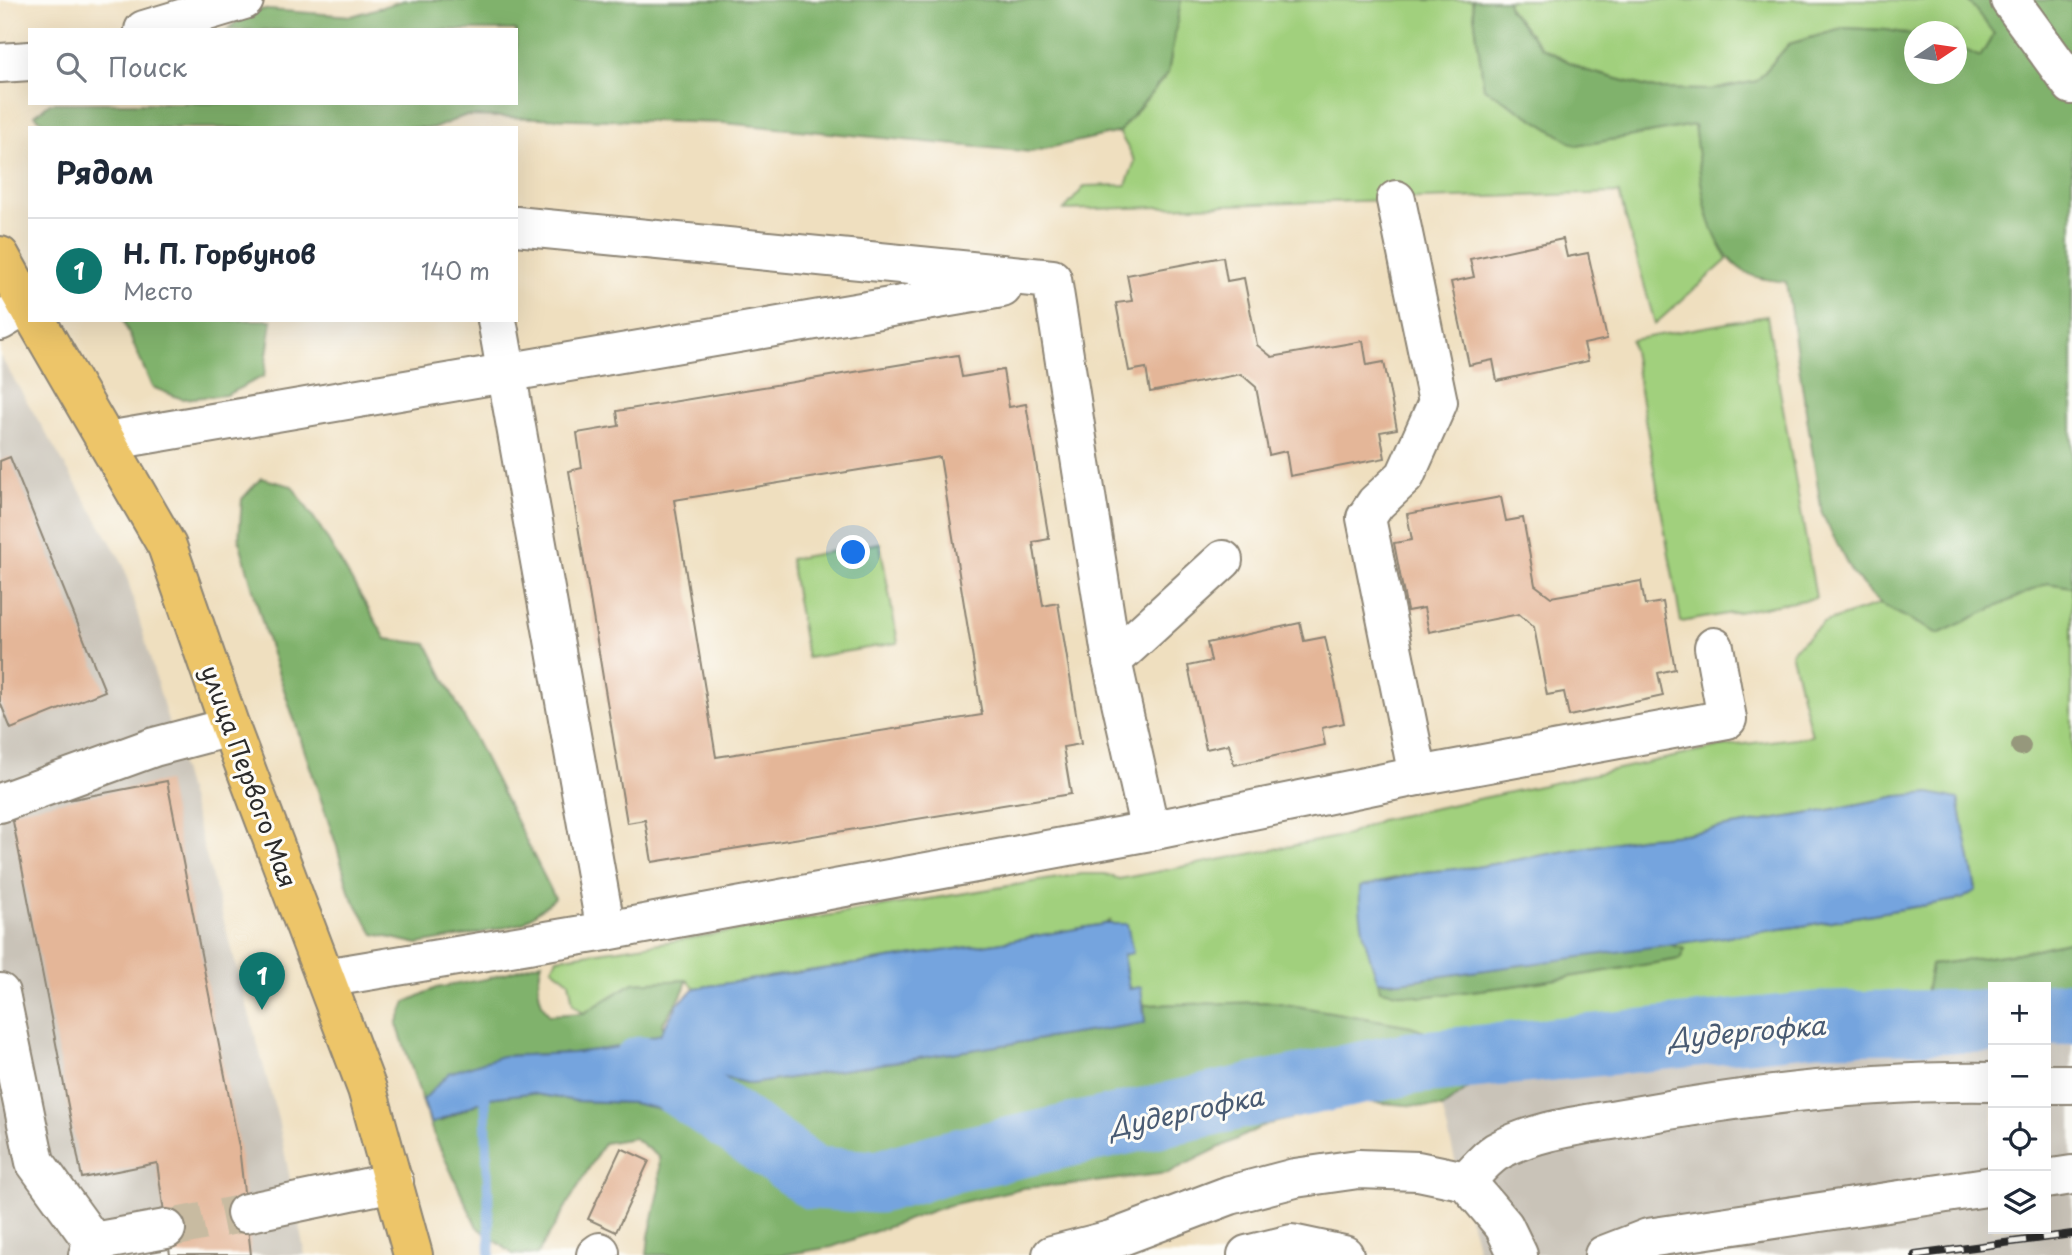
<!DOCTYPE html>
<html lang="ru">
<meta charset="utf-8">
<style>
body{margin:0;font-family:"Playpen Sans",sans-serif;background:#f2f2f3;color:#1f2937}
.controls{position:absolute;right:21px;bottom:21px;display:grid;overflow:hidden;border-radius:0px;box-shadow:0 7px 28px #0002}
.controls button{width:63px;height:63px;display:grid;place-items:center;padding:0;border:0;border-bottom:2px solid #e0e1e3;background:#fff;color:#1f2937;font:35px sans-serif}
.compass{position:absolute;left:1904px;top:21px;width:63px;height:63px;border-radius:50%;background:#fff;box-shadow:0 7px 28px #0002;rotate:77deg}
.you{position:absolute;left:854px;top:553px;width:24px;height:24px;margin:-18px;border:5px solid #fff;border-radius:50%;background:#1a73e8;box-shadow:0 0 0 10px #1a73e833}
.badge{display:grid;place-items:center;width:46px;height:46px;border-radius:50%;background:#0f766e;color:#fff;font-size:23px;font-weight:700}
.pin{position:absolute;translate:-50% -58px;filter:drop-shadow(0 2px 4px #0008)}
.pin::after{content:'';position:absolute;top:37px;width:24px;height:21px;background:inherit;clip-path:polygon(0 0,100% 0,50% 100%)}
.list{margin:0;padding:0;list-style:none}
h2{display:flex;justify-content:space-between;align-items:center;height:91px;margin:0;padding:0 28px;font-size:30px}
h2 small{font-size:23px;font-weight:400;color:#747a83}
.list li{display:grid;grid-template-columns:46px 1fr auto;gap:21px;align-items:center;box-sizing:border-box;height:105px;padding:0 28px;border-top:2px solid #e0e1e3}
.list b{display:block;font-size:26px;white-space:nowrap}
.list p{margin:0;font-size:23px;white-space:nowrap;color:#747a83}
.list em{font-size:23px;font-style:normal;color:#747a83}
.icon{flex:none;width:38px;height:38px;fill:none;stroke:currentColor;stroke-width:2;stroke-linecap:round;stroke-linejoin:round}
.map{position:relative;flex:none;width:2072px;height:1255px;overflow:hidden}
.search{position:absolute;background:#fff;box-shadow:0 7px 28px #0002;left:28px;top:28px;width:490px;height:77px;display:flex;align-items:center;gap:18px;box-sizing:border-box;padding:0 24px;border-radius:0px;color:#747a83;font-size:26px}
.panel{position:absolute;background:#fff;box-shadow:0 7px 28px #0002;left:28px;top:126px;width:490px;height:196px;border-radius:0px}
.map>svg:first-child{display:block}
.industrial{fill:#c9c3b8}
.green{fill:#a1d07d;stroke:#667e54;stroke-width:2;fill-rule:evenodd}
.forest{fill:#80b26c;stroke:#566e4c;stroke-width:2;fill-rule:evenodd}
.water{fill:#75a4de;stroke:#506884;stroke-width:2}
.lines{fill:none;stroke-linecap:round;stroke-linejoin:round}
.stream{stroke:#75a4de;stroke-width:10}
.river{stroke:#75a4de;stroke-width:63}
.building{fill:#e4b698;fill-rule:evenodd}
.minor-tunnel{stroke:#c8bba1;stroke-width:38;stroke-dasharray:38 19;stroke-linecap:butt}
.minor-casing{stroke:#8d8575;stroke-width:42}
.major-casing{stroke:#8d8575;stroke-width:42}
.minor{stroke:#fff;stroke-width:38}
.major{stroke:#edc569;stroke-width:38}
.rail-casing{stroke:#2b2b2b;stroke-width:8}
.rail{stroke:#fdfcf7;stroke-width:5;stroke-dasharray:16;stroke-linecap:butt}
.tree{fill:#96987b}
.labels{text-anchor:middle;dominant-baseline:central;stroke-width:6;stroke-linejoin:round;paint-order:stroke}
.street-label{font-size:24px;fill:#2b2b2b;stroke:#fdfcf7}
.water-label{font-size:26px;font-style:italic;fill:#495b73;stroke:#fdfcf7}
</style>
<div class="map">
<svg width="2072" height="1255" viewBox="0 0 2072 1255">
<rect width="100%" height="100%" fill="#fdfcf7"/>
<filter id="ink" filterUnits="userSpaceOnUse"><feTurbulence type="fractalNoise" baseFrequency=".0143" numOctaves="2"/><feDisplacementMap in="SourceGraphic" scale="14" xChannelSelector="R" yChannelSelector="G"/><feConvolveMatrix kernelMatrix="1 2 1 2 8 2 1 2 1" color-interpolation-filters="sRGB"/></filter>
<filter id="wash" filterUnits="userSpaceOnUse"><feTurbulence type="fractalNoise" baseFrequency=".00686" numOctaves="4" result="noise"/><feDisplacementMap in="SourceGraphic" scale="28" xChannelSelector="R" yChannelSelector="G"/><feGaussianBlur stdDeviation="1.57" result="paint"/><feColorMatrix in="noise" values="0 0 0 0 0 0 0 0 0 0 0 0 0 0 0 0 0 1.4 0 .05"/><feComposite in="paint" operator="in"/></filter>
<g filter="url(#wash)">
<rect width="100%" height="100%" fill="#efdfbf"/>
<g class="industrial">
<polygon points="0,356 123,563 197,823 278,1119 305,1255 0,1255"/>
<polygon points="2072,1027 2072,1255 1479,1255 1442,1108 1489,1073 1599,1060 1993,1032 1993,1229 2046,1229 2046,1029"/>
</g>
<g class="green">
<polygon points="1181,0 1472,0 1484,88 1577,146 1694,125 1707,214 1727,260 1655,324 1619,193 1064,210 1085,186 1126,185 1135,161 1119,132 1168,73"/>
<polygon points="1507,0 1968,0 1994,33 1980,58 1957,46 1956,32 1914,32 1914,35 1887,30 1845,28 1789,44 1757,81 1711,90 1655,89 1584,70 1541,47 1509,9"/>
<polygon points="1767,316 1816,598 1681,622 1631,340"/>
<polygon points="880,543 898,643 807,658 790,559"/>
<path d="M 2047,583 L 2072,587 L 2072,941 L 2018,953 L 1931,965 L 1926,994 L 1875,1005 L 1822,1001 L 1630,1017 L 1587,1030 L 1506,1036 L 1468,1034 L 1443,1038 L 1411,1026 L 1273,1002 L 1144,1005 L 1140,987 L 1129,989 L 1123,955 L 1127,925 L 1108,924 L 1111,920 L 1104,924 L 996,943 L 695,988 L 687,980 L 633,983 L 584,1013 L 573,1004 L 569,981 L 552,968 L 557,958 L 667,942 L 1082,874 L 1105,874 L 1119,879 L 1348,835 L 1380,820 L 1720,747 L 1812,736 L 1791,652 L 1823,623 L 1880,604 L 1938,634 ZM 1898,796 L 1958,799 L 1976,889 L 1962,899 L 1796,927 L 1668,944 L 1685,949 L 1680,959 L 1514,986 L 1421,997 L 1381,990 L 1378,981 L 1385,880 L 1424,872 L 1476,867 L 1639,838 L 1684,834 L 1819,812 Z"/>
</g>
<g class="forest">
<polygon points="405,0 1181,0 1168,73 1119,132 1031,152 724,123 464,116 435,128 48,128 35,115 50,103 516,103 516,30 226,30 255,9 352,16"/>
<path d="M 1472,0 L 1507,0 L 1509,9 L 1541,47 L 1584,70 L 1655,89 L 1711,90 L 1757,81 L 1789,44 L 1845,28 L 1887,30 L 1914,35 L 1914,74 L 1956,74 L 1957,46 L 1980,57 L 1994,34 L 1968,0 L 2072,0 L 2072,587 L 2047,583 L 1938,634 L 1880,604 L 1852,573 L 1822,514 L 1786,282 C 1775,280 1759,280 1749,274 C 1701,250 1701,172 1694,125 L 1577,146 L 1484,88 Z"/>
<polygon points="123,320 272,320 264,376 226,395 182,399 152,387"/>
<polygon points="261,478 292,486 320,527 386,639 427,644 555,898 523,923 480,933 418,944 374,934 350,894 337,847 268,642 239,540 242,499"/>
<polygon points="2072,941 2072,1027 2046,1029 2046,987 1993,987 1993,1032 1937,1036 1926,994 1931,965 2018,953"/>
<polygon points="1668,944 1685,949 1680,959 1513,986 1421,997 1380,990 1378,981 1400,982"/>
<path d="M 542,962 C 537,981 536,999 549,1015 L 584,1013 L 633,983 L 687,980 C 683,999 670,1009 662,1025 L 706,1077 L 717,1076 L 751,1084 L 1145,1023 L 1144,1005 L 1273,1002 L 1411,1026 L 1471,1048 L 1489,1073 L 1442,1108 L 1358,1101 L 1265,1125 L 1168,1173 L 1086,1183 L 1023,1188 L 946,1206 L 832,1247 L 782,1255 L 647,1255 L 649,1236 L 660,1188 L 659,1157 L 634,1138 L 604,1143 L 537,1255 L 513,1254 L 477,1227 L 433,1133 L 397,1024 L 406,1002 L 436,988 L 486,979 ZM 660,1034 L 699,1077 L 704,1088 L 715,1099 L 707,1116 L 668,1111 L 633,1103 L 576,1101 L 529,1093 L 489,1098 L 439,1122 L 502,1056 L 573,1053 L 619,1047 Z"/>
</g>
<g class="water">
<path d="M 1930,793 L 1958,799 L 1976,890 L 1962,899 L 1796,927 L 1400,982 L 1378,981 C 1367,951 1358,920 1360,887 L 1424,872 L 1476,867 L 1639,838 L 1684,834 L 1819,812 L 1898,796 Z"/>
<path d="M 1104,924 L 1127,924 L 1133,953 L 1123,955 L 1129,989 L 1141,987 L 1145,1023 L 751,1084 L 717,1076 L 700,1077 C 704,1089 714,1096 719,1107 L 712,1114 L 707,1116 L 668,1111 L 633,1103 L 576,1101 L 529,1093 L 489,1098 L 431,1124 L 423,1100 L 449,1073 L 502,1056 L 573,1053 L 619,1047 L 660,1034 L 678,1004 L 695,988 L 996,943 Z"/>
</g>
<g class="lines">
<polyline class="stream" points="485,1088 490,1255"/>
<g class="river">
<polyline points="2046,1015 2072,1012"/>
<polyline points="641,1068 656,1070 687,1090 814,1178 878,1182 944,1163 1276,1090 1412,1063 1817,1023 1993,1021"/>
</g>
</g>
<g id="blocks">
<g class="building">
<polygon points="1563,239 1567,257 1588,253 1607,339 1584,344 1588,361 1497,381 1493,360 1469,365 1451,282 1474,277 1470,259"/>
<polygon points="1223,257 1227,281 1244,278 1257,345 1272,357 1363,341 1367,365 1384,362 1397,429 1380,432 1385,458 1290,476 1286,451 1269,455 1256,387 1241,374 1150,392 1146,368 1129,371 1116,303 1132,301 1127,275"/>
<path d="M 958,355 L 962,377 L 1003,370 L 1009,407 L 1026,404 L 1049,539 L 1033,542 L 1043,606 L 1058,603 L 1081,744 L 1063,747 L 1071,794 L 652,862 L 645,820 L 627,823 L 569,471 L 582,468 L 577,433 L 619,426 L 617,411 ZM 940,457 L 982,715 L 716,757 L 674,500 Z"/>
<polygon points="10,457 105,691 11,729 0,702 0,461"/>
<polygon points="1501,497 1506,521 1523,518 1535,585 1551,597 1641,581 1645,605 1663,602 1675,669 1658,673 1663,696 1569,716 1564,692 1547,695 1534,627 1519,614 1429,632 1424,608 1407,611 1394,543 1412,540 1407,514"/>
<polygon points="1300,623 1304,641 1325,637 1344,723 1322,728 1325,745 1234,765 1229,744 1206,749 1188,666 1211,661 1207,643"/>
<polygon points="167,781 239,1147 251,1255 170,1255 157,1163 82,1178 11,811"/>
<polygon points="621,1148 649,1161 616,1232 588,1219"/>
</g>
</g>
</g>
<g filter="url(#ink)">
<use href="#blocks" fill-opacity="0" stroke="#8d8575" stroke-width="2"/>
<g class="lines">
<polyline class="minor-tunnel" points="166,1229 246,1213"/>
<defs>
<g id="minor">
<polyline points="2010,0 2072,85"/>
<polyline points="144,30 244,0"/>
<polyline points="0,63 30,61"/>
<polyline points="1396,200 1438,402 1405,476 1376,503 1366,518 1418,776"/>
<polyline points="516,226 1052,279 1112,661 1150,831"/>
<polyline points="497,320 606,931"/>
<polyline points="0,321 27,305"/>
<polyline points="107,441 1002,288"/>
<polyline points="1112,661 1223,560"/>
<polyline points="0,803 154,747 230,727"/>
<polyline points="325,978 606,931 1150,831 1418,776 1727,719 1714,647"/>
<polyline points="0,993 35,1162 93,1242"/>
<polyline points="2046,1084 2072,1084"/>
<polyline points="2046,1179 2072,1175"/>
<path d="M 1466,1181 C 1475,1172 1485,1159 1496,1152 C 1536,1129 1585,1125 1629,1117 C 1749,1095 1871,1080 1993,1082"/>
<polyline points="246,1213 394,1182"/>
<polyline points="88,1255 93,1242 166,1229"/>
<polyline points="596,1255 600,1252"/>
<polyline points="1052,1255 1111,1240 1230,1195 1295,1178 1358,1169 1418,1171 1466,1181 1504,1226 1518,1255"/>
<polyline points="1247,1255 1292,1244 1344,1255"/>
<polyline points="1604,1255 1648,1238 1993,1186"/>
</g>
<g id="major">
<polyline points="0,256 30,310"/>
<polyline points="36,320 167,546 230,727 367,1089 413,1255"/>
</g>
</defs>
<use href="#minor" class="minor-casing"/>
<use href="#major" class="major-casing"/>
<use href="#minor" class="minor"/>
<use href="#major" class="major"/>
<defs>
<polyline id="rail" points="1915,1255 2072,1234"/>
</defs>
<use href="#rail" class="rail-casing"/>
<use href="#rail" class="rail"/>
</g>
<circle class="tree" cx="2021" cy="746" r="10"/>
</g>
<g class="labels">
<g class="street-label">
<text transform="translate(250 776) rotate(70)">улица Первого Мая</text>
</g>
<g class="water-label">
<text transform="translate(1747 1031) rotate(-5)">Дудергофка</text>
<text transform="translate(1186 1111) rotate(-12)">Дудергофка</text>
</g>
</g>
</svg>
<div class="controls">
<button>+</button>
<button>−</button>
<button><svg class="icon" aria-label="locate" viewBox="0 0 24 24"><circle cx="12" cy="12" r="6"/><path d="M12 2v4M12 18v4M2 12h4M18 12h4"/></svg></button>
<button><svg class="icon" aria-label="layers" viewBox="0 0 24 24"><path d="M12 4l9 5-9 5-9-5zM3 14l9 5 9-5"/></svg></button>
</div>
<svg class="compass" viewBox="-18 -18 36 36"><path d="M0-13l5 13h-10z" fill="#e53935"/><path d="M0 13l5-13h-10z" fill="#747a83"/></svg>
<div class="you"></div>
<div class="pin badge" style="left:262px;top:1010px">1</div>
<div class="search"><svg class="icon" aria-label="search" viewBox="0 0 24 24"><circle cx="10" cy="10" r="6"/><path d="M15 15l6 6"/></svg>Поиск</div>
<section class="panel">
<h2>Рядом<small></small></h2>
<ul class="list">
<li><span class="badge">1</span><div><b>Н. П. Горбунов</b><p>Место</p></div><em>140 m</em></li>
</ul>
</section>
</div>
